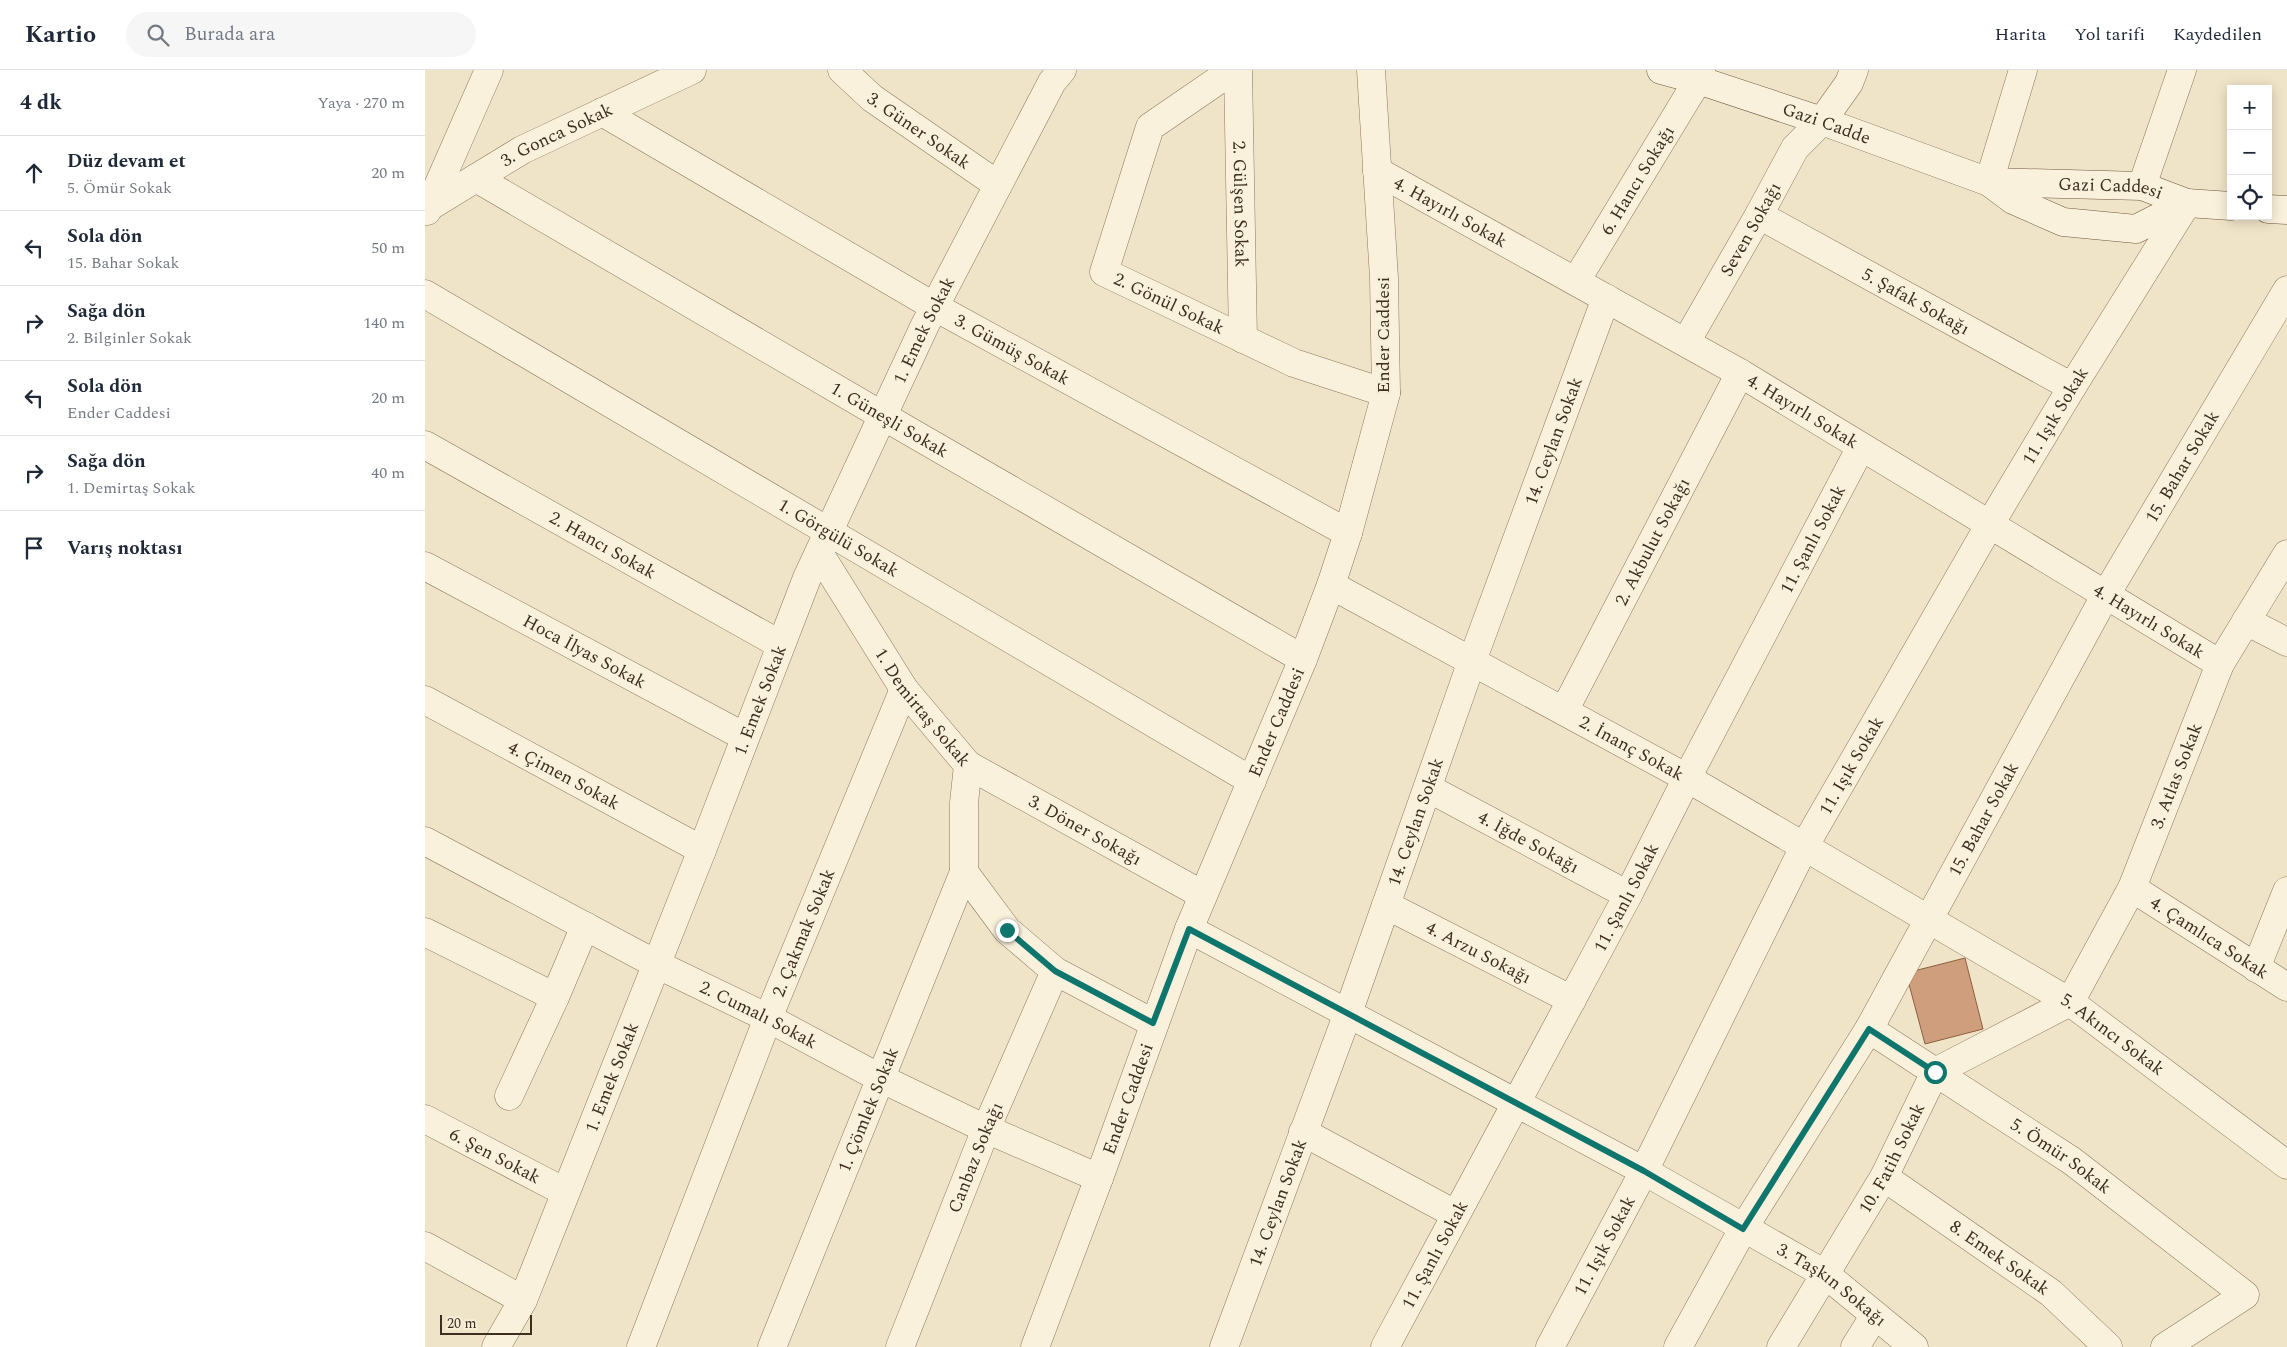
<!DOCTYPE html>
<html lang="tr">
<meta charset="utf-8">
<style>
body{margin:0;font-family:Spectral,serif;background:#f6f6f7;color:#1f2937}
.controls{position:absolute;right:15px;top:15px;display:grid;overflow:hidden;border-radius:0px;box-shadow:0 2px 12px #0003}
.controls button{width:45px;height:45px;display:grid;place-items:center;padding:0;border:0;border-bottom:1px solid #e0e1e3;background:#fff;color:#1f2937;font:25px sans-serif}
.scale{position:absolute;left:15px;bottom:12px;width:92px;box-sizing:border-box;padding-left:5px;border:2px solid #3d2e20;border-top:0;font-size:14px;line-height:18px;white-space:nowrap;color:#3d2e20;-webkit-text-stroke:4px #f7eed8;paint-order:stroke}
.stop{position:absolute;width:15px;height:15px;margin:-11px;border:4px solid #0f766e;border-radius:50%;background:#fff}
.stop.end{background:#0f766e;border-color:#fff;box-shadow:0 1px 5px #0008}
.list{margin:0;padding:0;list-style:none}
h2{display:flex;justify-content:space-between;align-items:center;height:65px;margin:0;padding:0 20px;font-size:21px}
h2 small{font-size:16px;font-weight:400;color:#747a83}
.list li{display:grid;grid-template-columns:32px 1fr auto;gap:15px;align-items:center;box-sizing:border-box;height:75px;padding:0 20px;border-top:1px solid #e0e1e3}
.list b{display:block;font-size:19px;white-space:nowrap}
.list p{margin:0;font-size:16px;white-space:nowrap;color:#747a83}
.list em{font-size:16px;font-style:normal;color:#747a83}
.icon{flex:none;width:28px;height:28px;fill:none;stroke:currentColor;stroke-width:2;stroke-linecap:round;stroke-linejoin:round}
.map{position:relative;flex:none;width:1862px;height:1277px;overflow:hidden}
header{display:flex;align-items:center;gap:30px;box-sizing:border-box;height:70px;padding:0 25px;background:#fff;border-bottom:1px solid #e0e1e3}
header strong{font-size:24px}
nav{display:flex;gap:28px;margin-inline-start:auto;font-size:18px}
.search{width:350px;height:45px;background:#f6f6f7;display:flex;align-items:center;gap:12px;box-sizing:border-box;padding:0 18px;border-radius:28px;color:#747a83;font-size:19px}
main{display:flex}
aside{flex:1;background:#fff}
.map>svg:first-child{display:block}
.building{fill:#cf9f7d;stroke:#8d5f41}
.lines{fill:none;stroke-linecap:round;stroke-linejoin:round}
.minor-casing{stroke:#8d765c;stroke-width:29}
.tertiary-casing{stroke:#8d765c;stroke-width:29}
.secondary-casing{stroke:#6f573f;stroke-width:29}
.minor{stroke:#faf1dc;stroke-width:28}
.tertiary{stroke:#faf1dc;stroke-width:28}
.secondary{stroke:#faf1dc;stroke-width:28}
.route{stroke:#0f766e;stroke-width:6}
.labels{text-anchor:middle;dominant-baseline:central;stroke-width:4.5;stroke-linejoin:round;paint-order:stroke}
.street-label{font-size:18px;fill:#3d2e20;stroke:#f7eed8}
</style>
<header>
<strong>Kartio</strong>
<div class="search"><svg class="icon" aria-label="search" viewBox="0 0 24 24"><circle cx="10" cy="10" r="6"/><path d="M15 15l6 6"/></svg>Burada ara</div>
<nav><a>Harita</a><a>Yol tarifi</a><a>Kaydedilen</a></nav>
</header>
<main>
<aside>
<h2>4 dk<small>Yaya · 270 m</small></h2>
<ul class="list">
<li><svg class="icon" aria-label="ahead" viewBox="0 0 24 24"><path d="M12 20V5M6 11l6-6 6 6"/></svg><div><b>Düz devam et</b><p>5. Ömür Sokak</p></div><em>20 m</em></li>
<li><svg class="icon" aria-label="left" viewBox="0 0 24 24"><path d="M17 20v-9H6M10 6l-5 5 5 5"/></svg><div><b>Sola dön</b><p>15. Bahar Sokak</p></div><em>50 m</em></li>
<li><svg class="icon" aria-label="right" viewBox="0 0 24 24"><path d="M7 20v-9h11M14 6l5 5-5 5"/></svg><div><b>Sağa dön</b><p>2. Bilginler Sokak</p></div><em>140 m</em></li>
<li><svg class="icon" aria-label="left" viewBox="0 0 24 24"><path d="M17 20v-9H6M10 6l-5 5 5 5"/></svg><div><b>Sola dön</b><p>Ender Caddesi</p></div><em>20 m</em></li>
<li><svg class="icon" aria-label="right" viewBox="0 0 24 24"><path d="M7 20v-9h11M14 6l5 5-5 5"/></svg><div><b>Sağa dön</b><p>1. Demirtaş Sokak</p></div><em>40 m</em></li>
<li><svg class="icon" aria-label="arrive" viewBox="0 0 24 24"><path d="M6 21V4h12l-3 4 3 4H6"/></svg><div><b>Varış noktası</b></div></li>
</ul>
</aside>
<div class="map">
<svg width="1862" height="1277" viewBox="0 0 1862 1277">
<rect width="100%" height="100%" fill="#f0e4c8"/>
<polygon class="building" points="1540,888 1558,959 1500,974 1481,903"/>
<g class="lines">
<defs>
<g id="minor">
<path id="s1" d="M 417,0 L 447,28 L 573,115"/>
<path id="s2" d="M 808,0 L 725,57 L 679,202 L 869,293 L 961,323"/>
<path id="s3" d="M 813,0 L 818,269"/>
<path id="s4" d="M 177,42 L 510,237 L 923,463"/>
<path id="s5" d="M 952,101 L 1315,303 L 1795,594"/>
<path id="s6" d="M 51,108 L 458,346 L 878,589"/>
<polyline points="1564,112 1598,0"/>
<polyline points="1717,116 1757,0"/>
<path id="s7" d="M 0,138 L 2,138 L 97,80 L 267,0"/>
<polyline points="2,141 64,0"/>
<path id="s8" d="M 1334,145 L 1647,317"/>
<path id="s9" d="M 1151,211 L 1273,10 L 1276,0"/>
<path id="s10" d="M 0,224 L 827,711"/>
<path id="s11" d="M 1261,272 L 1334,145 L 1370,78 L 1397,51 L 1424,13 L 1429,0"/>
<path id="s12" d="M 0,375 L 356,575"/>
<path id="s13" d="M 394,483 L 479,619 L 543,695 L 539,733 L 539,802 L 582,860 L 630,901 L 728,953"/>
<path id="s14" d="M 0,496 L 320,667"/>
<path id="s15" d="M 906,515 L 1262,708 L 1645,932 L 1862,1095"/>
<polyline points="1821,551 1862,572"/>
<path id="s16" d="M 0,630 L 277,780"/>
<path id="s17" d="M 1139,641 L 1315,303"/>
<path id="s18" d="M 543,695 L 778,825"/>
<path id="s19" d="M 1003,718 L 1203,825"/>
<path id="s20" d="M 0,771 L 231,894 L 343,948 L 455,1008 L 561,1059 L 674,1108"/>
<path id="s21" d="M 1707,818 L 1862,917"/>
<path id="s22" d="M 961,835 L 1147,930"/>
<path id="s23" d="M 764,859 L 1219,1101 L 1400,1204 L 1489,1277"/>
<polyline points="0,862 130,927 160,856"/>
<polyline points="1831,898 1862,821"/>
<path id="s24" d="M 1444,959 L 1647,1091 L 1820,1225 L 1740,1277"/>
<polyline points="84,1026 130,927"/>
<path id="s25" d="M 0,1049 L 140,1122"/>
<polyline points="878,1062 1030,1144"/>
<path id="s26" d="M 1459,1107 L 1626,1223 L 1683,1277"/>
<polyline points="0,1176 98,1230"/>
<path id="s27" d="M 71,1277 L 98,1230 L 277,780 L 382,508 L 500,255 L 627,12 L 637,0"/>
<path id="s28" d="M 216,1277 L 343,948 L 479,619"/>
<path id="s29" d="M 347,1277 L 539,802"/>
<path id="s30" d="M 475,1277 L 561,1059 L 630,901"/>
<path id="s31" d="M 799,1277 L 923,943 L 1047,591 L 1181,228"/>
<path id="s32" d="M 960,1277 L 1203,825 L 1262,708 L 1436,377"/>
<path id="s33" d="M 1125,1277 L 1219,1101 L 1379,777 L 1565,454 L 1647,317 L 1762,133"/>
<path id="s34" d="M 1253,1277 L 1318,1159 L 1444,959 L 1680,526 L 1862,220"/>
<path id="s35" d="M 1356,1277 L 1459,1107 L 1510,1002 L 1645,932 L 1707,818 L 1795,594 L 1862,484"/>
<polyline points="1430,1277 1450,1245"/>
</g>
<g id="tertiary">
<path id="s36" d="M 610,1277 L 674,1108 L 764,859 L 878,589 L 906,515 L 923,463 L 961,323 L 959,208 L 946,0"/>
</g>
<g id="secondary">
<path id="s37" d="M 1236,0 L 1273,10 L 1397,51 L 1564,112 L 1588,130 L 1638,152 L 1711,159 L 1762,133"/>
<path id="s38" d="M 1564,112 L 1717,116 L 1762,133 L 1806,136"/>
<polyline points="1843,139 1862,140"/>
</g>
</defs>
<use href="#minor" class="minor-casing"/>
<use href="#tertiary" class="tertiary-casing"/>
<use href="#secondary" class="secondary-casing"/>
<use href="#minor" class="minor"/>
<use href="#tertiary" class="tertiary"/>
<use href="#secondary" class="secondary"/>
</g>
<g class="lines">
<polyline class="route" points="582,860 630,901 728,953 764,859 1219,1101 1318,1159 1444,959 1510,1002"/>
</g>
<g class="labels">
<g class="street-label">
<text stroke="none"><textPath href="#s37" startOffset="174">Gazi Cadde</textPath></text>
<text stroke="none"><textPath href="#s1" startOffset="98">3. Güner Sokak</textPath></text>
<text stroke="none"><textPath href="#s7" startOffset="151">3. Gonca Sokak</textPath></text>
<text stroke="none"><textPath href="#s9" startOffset="118">6. Hancı Sokağı</textPath></text>
<text stroke="none"><textPath href="#s38" startOffset="122">Gazi Caddesi</textPath></text>
<text stroke="none"><textPath href="#s3" startOffset="134">2. Gülşen Sokak</textPath></text>
<text stroke="none"><textPath href="#s5" startOffset="84">4. Hayırlı Sokak</textPath></text>
<text stroke="none"><textPath href="#s11" startOffset="130">Seven Sokağı</textPath></text>
<text stroke="none"><textPath href="#s8" startOffset="179">5. Şafak Sokağı</textPath></text>
<text stroke="none"><textPath href="#s2" startOffset="325">2. Gönül Sokak</textPath></text>
<text stroke="none"><textPath href="#s27" startOffset="1104">1. Emek Sokak</textPath></text>
<text transform="translate(958 265) rotate(-90)">Ender Caddesi</text>
<text stroke="none"><textPath href="#s4" startOffset="474">3. Gümüş Sokak</textPath></text>
<text stroke="none"><textPath href="#s5" startOffset="489">4. Hayırlı Sokak</textPath></text>
<text stroke="none"><textPath href="#s33" startOffset="1060">11. Işık Sokak</textPath></text>
<text stroke="none"><textPath href="#s6" startOffset="479">1. Güneşli Sokak</textPath></text>
<text stroke="none"><textPath href="#s31" startOffset="964">14. Ceylan Sokak</textPath></text>
<text stroke="none"><textPath href="#s34" startOffset="1015">15. Bahar Sokak</textPath></text>
<text stroke="none"><textPath href="#s10" startOffset="480">1. Görgülü Sokak</textPath></text>
<text stroke="none"><textPath href="#s32" startOffset="914">11. Şanlı Sokak</textPath></text>
<text stroke="none"><textPath href="#s17" startOffset="191">2. Akbulut Sokağı</textPath></text>
<text stroke="none"><textPath href="#s12" startOffset="204">2. Hancı Sokak</textPath></text>
<text stroke="none"><textPath href="#s5" startOffset="894">4. Hayırlı Sokak</textPath></text>
<text stroke="none"><textPath href="#s14" startOffset="181">Hoca İlyas Sokak</textPath></text>
<text stroke="none"><textPath href="#s27" startOffset="699">1. Emek Sokak</textPath></text>
<text stroke="none"><textPath href="#s13" startOffset="186">1. Demirtaş Sokak</textPath></text>
<text stroke="none"><textPath href="#s36" startOffset="670">Ender Caddesi</textPath></text>
<text stroke="none"><textPath href="#s15" startOffset="342">2. İnanç Sokak</textPath></text>
<text stroke="none"><textPath href="#s33" startOffset="655">11. Işık Sokak</textPath></text>
<text stroke="none"><textPath href="#s16" startOffset="158">4. Çimen Sokak</textPath></text>
<text stroke="none"><textPath href="#s35" startOffset="718">3. Atlas Sokak</textPath></text>
<text stroke="none"><textPath href="#s34" startOffset="610">15. Bahar Sokak</textPath></text>
<text stroke="none"><textPath href="#s31" startOffset="559">14. Ceylan Sokak</textPath></text>
<text stroke="none"><textPath href="#s18" startOffset="134">3. Döner Sokağı</textPath></text>
<text stroke="none"><textPath href="#s19" startOffset="114">4. İğde Sokağı</textPath></text>
<text stroke="none"><textPath href="#s32" startOffset="510">11. Şanlı Sokak</textPath></text>
<text stroke="none"><textPath href="#s28" startOffset="445">2. Çakmak Sokak</textPath></text>
<text stroke="none"><textPath href="#s21" startOffset="92">4. Çamlıca Sokak</textPath></text>
<text stroke="none"><textPath href="#s22" startOffset="104">4. Arzu Sokağı</textPath></text>
<text stroke="none"><textPath href="#s20" startOffset="376">2. Cumalı Sokak</textPath></text>
<text stroke="none"><textPath href="#s15" startOffset="902">5. Akıncı Sokak</textPath></text>
<text stroke="none"><textPath href="#s27" startOffset="294">1. Emek Sokak</textPath></text>
<text stroke="none"><textPath href="#s36" startOffset="265">Ender Caddesi</textPath></text>
<text stroke="none"><textPath href="#s29" startOffset="256">1. Çömlek Sokak</textPath></text>
<text stroke="none"><textPath href="#s25" startOffset="79">6. Şen Sokak</textPath></text>
<text stroke="none"><textPath href="#s24" startOffset="230">5. Ömür Sokak</textPath></text>
<text stroke="none"><textPath href="#s30" startOffset="204">Canbaz Sokağı</textPath></text>
<text stroke="none"><textPath href="#s35" startOffset="219">10. Fatih Sokak</textPath></text>
<text stroke="none"><textPath href="#s31" startOffset="154">14. Ceylan Sokak</textPath></text>
<text stroke="none"><textPath href="#s33" startOffset="115">11. Işık Sokak</textPath></text>
<text stroke="none"><textPath href="#s32" startOffset="105">11. Şanlı Sokak</textPath></text>
<text stroke="none"><textPath href="#s26" startOffset="141">8. Emek Sokak</textPath></text>
<text stroke="none"><textPath href="#s23" startOffset="735">3. Taşkın Sokağı</textPath></text>
</g>
</g>
</svg>
<div class="controls">
<button>+</button>
<button>−</button>
<button><svg class="icon" aria-label="locate" viewBox="0 0 24 24"><circle cx="12" cy="12" r="6"/><path d="M12 2v4M12 18v4M2 12h4M18 12h4"/></svg></button>
</div>
<div class="scale">20 m</div>
<div class="stop" style="left:1510px;top:1002px"></div>
<div class="stop end" style="left:582px;top:860px"></div>
</div>
</main>
